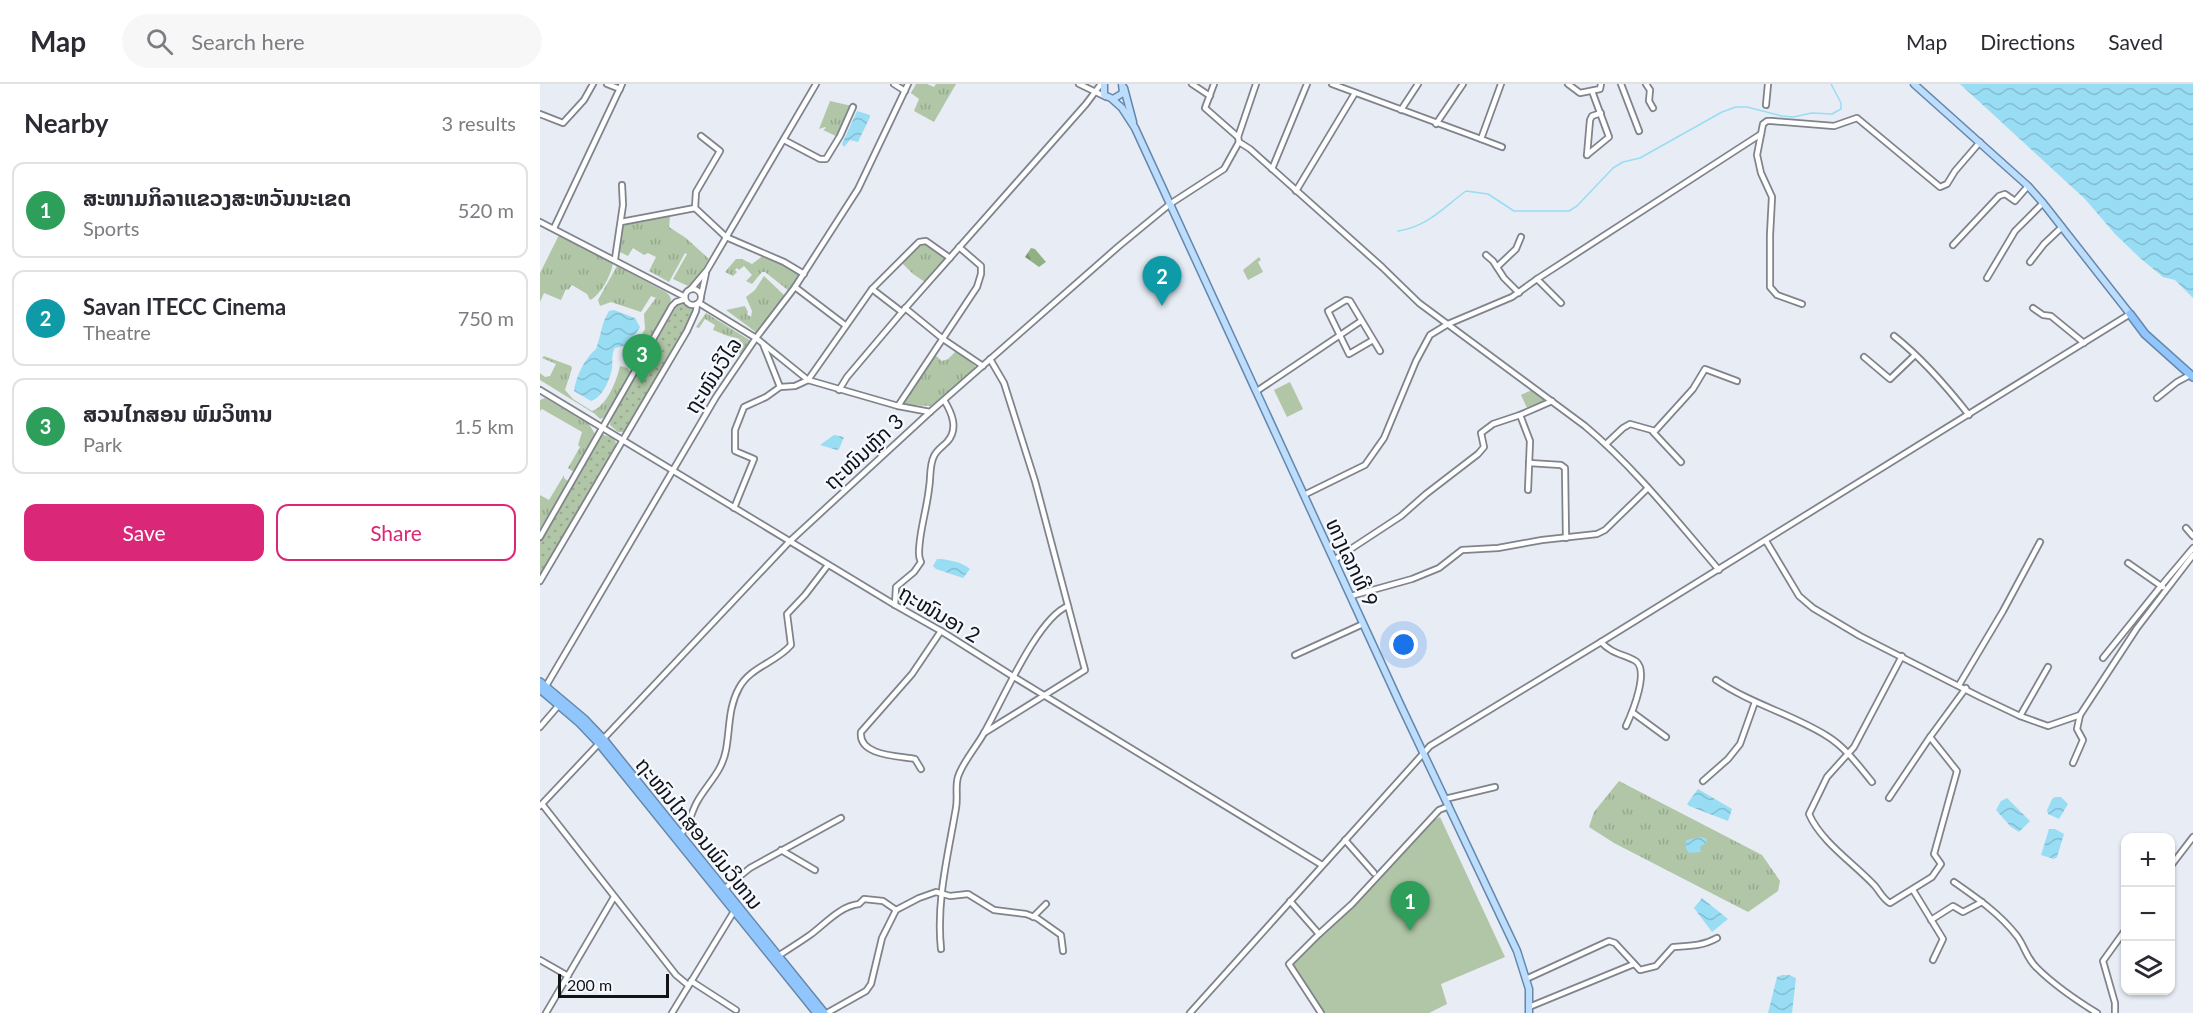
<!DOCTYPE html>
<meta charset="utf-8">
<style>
body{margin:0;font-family:Lato,"Noto Sans Lao",sans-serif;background:#f7f7f7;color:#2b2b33}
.controls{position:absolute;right:18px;bottom:18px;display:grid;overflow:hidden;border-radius:12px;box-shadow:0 2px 4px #0004}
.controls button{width:54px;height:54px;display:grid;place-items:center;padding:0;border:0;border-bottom:2px solid #e1e1e2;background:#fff;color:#2b2b33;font:30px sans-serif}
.scale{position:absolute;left:18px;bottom:15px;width:111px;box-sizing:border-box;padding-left:6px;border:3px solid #121316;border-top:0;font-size:16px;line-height:21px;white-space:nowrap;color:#121316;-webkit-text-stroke:4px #f6f9ff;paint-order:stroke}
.you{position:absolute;left:864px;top:561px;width:21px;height:21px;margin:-15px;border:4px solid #fff;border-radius:50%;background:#1a73e8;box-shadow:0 0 0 9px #1a73e833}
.badge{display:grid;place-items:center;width:39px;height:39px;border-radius:50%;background:#db2777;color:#fff;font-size:20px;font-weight:700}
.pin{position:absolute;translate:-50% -50px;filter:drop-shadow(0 2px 3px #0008)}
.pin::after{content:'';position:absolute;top:32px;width:21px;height:18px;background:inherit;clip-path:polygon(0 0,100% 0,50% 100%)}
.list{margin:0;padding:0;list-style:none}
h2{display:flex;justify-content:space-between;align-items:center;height:78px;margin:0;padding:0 24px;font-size:26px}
h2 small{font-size:20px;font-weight:400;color:#7c7c81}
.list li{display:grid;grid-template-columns:39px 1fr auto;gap:18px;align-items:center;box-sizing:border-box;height:96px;margin:0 12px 12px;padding:0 12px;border:2px solid #e1e1e2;border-radius:12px}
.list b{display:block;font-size:22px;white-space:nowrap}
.list p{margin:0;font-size:20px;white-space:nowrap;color:#7c7c81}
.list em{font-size:20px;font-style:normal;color:#7c7c81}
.actions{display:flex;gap:12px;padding:18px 24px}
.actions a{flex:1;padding:14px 0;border:2px solid #db2777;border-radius:12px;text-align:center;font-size:21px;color:#db2777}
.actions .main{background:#db2777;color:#fff}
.icon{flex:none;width:33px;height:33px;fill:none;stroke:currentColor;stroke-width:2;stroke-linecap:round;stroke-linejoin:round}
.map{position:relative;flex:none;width:1653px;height:929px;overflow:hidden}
header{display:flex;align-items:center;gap:36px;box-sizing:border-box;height:84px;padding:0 30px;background:#fff;border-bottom:2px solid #e1e1e2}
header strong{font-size:28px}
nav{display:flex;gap:33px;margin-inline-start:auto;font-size:21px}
.search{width:420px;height:54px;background:#f7f7f7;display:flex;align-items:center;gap:15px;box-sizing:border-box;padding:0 21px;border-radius:33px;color:#7c7c81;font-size:22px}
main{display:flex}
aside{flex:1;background:#fff}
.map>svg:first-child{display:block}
.grass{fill:url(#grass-tufts)}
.forest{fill:url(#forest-firs)}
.park{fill:url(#park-dots)}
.pitch{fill:#b0c6a6}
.water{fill:url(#water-waves)}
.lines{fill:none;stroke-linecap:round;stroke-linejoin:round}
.stream{stroke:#99ddf4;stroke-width:1.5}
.minor-casing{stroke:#7f838b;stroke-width:8}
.major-casing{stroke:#6587ac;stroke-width:9}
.highway-casing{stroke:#6587ac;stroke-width:10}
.minor{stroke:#fff;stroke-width:4.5}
.major{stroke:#bdddfd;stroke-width:6}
.highway{stroke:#91c6fc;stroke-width:7}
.labels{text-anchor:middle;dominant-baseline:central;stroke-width:4.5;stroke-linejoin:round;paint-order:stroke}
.street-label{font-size:21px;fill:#121316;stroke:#f6f9ff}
</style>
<header>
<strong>Map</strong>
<div class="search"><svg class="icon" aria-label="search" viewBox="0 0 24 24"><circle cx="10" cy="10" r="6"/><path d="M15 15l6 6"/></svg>Search here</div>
<nav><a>Map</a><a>Directions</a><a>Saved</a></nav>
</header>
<main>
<aside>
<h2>Nearby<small>3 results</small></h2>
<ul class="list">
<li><span class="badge" style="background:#2e9e5b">1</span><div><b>ສະໜາມກິລາແຂວງສະຫວັນນະເຂດ</b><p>Sports</p></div><em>520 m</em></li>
<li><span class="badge" style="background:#0f9aa8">2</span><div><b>Savan ITECC Cinema</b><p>Theatre</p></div><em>750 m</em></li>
<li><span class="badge" style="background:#2e9e5b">3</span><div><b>ສວນໄກສອນ ພົມວິຫານ</b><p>Park</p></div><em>1.5 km</em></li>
</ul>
<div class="actions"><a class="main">Save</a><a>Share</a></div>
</aside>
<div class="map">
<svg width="1653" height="929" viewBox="0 0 1653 929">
<defs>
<pattern id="grass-tufts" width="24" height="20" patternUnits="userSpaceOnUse" patternTransform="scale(1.5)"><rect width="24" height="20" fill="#b0c6a6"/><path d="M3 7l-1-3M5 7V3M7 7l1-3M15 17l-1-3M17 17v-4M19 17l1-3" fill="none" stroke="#96a98e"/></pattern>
<pattern id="forest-firs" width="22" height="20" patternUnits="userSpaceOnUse" patternTransform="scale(1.5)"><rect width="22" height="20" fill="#91b182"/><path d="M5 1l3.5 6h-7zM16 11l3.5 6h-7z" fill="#7c9770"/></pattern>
<pattern id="park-dots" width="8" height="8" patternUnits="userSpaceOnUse" patternTransform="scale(1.5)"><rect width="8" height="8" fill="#b0c6a6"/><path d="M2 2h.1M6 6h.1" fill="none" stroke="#96a98e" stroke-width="1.8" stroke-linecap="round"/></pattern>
<pattern id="water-waves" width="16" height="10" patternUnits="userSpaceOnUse" patternTransform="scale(1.5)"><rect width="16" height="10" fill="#99ddf4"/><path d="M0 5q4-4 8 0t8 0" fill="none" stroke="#83bdd0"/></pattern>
</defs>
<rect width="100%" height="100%" fill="#e7ecf5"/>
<g class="grass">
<polygon points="376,0 387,0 394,3 396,0 416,0 394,38 374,27 379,15 371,9"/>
<polygon points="290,17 312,22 298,53 283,46 286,44 285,43 279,45"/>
<polygon points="130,132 129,143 146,154 169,175 154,199 148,202 133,195 147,170 145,169 129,198 109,187 116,173 108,169 104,171 93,164 88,172 78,167 83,139"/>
<path d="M 19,151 L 73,179 C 71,191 61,211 50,216 L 47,210 L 32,201 L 28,206 L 26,205 L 21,216 L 4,209 L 0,218 L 0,189 Z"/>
<polygon points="385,158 406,174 401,182 385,198 373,190 361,178 380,160"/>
<polygon points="224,171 260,190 249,207 225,188 222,188 212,200 206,197 212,191 204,182 199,186 197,184 195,186 197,188 193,192 185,188 196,175 202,175 212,180"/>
<polygon points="719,173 721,176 718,178 723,188 708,196 703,186"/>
<path d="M 77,182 L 124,207 C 131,211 132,215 130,223 L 97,277 L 85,273 L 97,259 L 105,245 L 104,230 L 116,214 L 111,212 L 101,228 L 71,218 L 60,222 L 58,216 Z"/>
<polygon points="224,192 245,212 217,249 186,226 205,222 208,228 207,230 211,233 212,227 206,213 215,206"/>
<polygon points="166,229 211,257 201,271 194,267 200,255 188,252 173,246 175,241 165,235 159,244 156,243"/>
<polygon points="417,266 435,282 435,284 391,322 366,321 364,319 367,314 395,271 402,277 408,275"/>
<path d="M 4,272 L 31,282 L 32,284 L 25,306 L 33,315 L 52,327 C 67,322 77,296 80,282 L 87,284 L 91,289 L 66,333 L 60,335 L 55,330 L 0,296 L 0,289 L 5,293 L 10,292 L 16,280 L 2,274 Z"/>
<polygon points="994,305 1008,315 987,324 981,311"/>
<polygon points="5,314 49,340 55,350 34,388 28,384 40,363 38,361 42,348 2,325 0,327 0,316"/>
<polygon points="24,391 24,394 28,397 28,399 0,445 0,411 9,416"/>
<polygon points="1079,697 1222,771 1240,797 1238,807 1208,828 1074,759 1049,743 1054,728"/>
</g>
<polygon class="forest" points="491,164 495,165 506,178 499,183 485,173"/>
<g class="park">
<polygon points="142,218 154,226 153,231 86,346 84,348 78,348 70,341 71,335 138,220"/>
<polygon points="63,351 74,354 77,362 0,494 0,457 60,354"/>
</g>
<g class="pitch">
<polygon points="750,298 763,325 747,333 734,306"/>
<polygon points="900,733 965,873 901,900 907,920 889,929 783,929 754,881 755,877 816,820 889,739"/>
</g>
<g class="water">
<polygon points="1420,0 1653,0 1653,214 1635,196 1623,193 1600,174 1575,150 1545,115"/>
<polygon points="317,27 330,31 330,33 318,58 310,56 304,63 302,60"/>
<path d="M 74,226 L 95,234 L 100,243 L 89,261 L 75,264 C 71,271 73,277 72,284 C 70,296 62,314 51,317 L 34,307 C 36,292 45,274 56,265 C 61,252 61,240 69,227 Z"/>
<polygon points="294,351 304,353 299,365 297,366 280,361"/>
<path d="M 397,475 C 409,476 420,477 430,485 L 423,494 L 396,485 L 393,482 Z"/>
<polygon points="1158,705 1192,725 1188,737 1149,722 1147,720"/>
<polygon points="1515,713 1521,713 1528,720 1519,735 1508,730 1507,726 1512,715"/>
<polygon points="1467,714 1490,737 1479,748 1471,743 1456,726 1461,717"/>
<polygon points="1509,745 1515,745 1524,750 1517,773 1514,775 1501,771"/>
<polygon points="1161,753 1166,754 1167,758 1160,763 1161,768 1149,769 1146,765 1146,756"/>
<polygon points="1162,814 1188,835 1172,848 1154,824"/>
<polygon points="1242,891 1249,891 1256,894 1252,929 1228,929 1237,893"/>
</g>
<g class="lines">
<path class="stream" d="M 858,147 C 887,143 903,124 926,107 L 948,110 L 974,127 L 1029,127 L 1037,122 L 1073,84 L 1083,78 L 1100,74 L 1182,28 L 1196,23 L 1207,23 L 1242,32 L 1253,33 L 1272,29 L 1292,30 L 1301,25 L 1301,19 L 1291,0"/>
<defs>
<g id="minor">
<polyline points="67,0 80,5"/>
<polyline points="354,0 365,7"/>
<polyline points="539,0 566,13"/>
<polyline points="652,0 670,12"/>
<path d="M 674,0 L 665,24 L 698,53 L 699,58 L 710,65 L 842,183 L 879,219 L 1045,342 C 1096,385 1136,436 1179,486"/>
<polyline points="792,0 941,55 961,0"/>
<polyline points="1028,0 1040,9 1060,5 1061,0"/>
<polyline points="1081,0 1099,47"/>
<polyline points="1106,0 1110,6 1109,17 1113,24"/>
<polyline points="1226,21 1228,0"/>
<polyline points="861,26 878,0"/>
<polyline points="0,30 23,39 44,16 53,0"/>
<polyline points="896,40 923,0"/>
<polyline points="161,52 180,67 156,108 155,124 186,153 244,178 264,190"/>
<polyline points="698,53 716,0"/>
<polyline points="941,55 962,63"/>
<polyline points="244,56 280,75 286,75 300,52 313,23"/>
<polyline points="1047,71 1069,53 1052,7"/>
<polyline points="1047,71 1050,36 1052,32 1061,29"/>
<polyline points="732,85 767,0"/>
<polyline points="756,107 815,9"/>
<polyline points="0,138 145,213"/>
<polyline points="81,138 155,124"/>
<polyline points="14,144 82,0"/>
<polyline points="1413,161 1459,112 1465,110 1475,117 1488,102"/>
<polyline points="946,171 953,177 964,194 979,209"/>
<polyline points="75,175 83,121 82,101"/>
<polyline points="1490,178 1504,160 1522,143"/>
<polyline points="957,183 976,165 981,153"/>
<polyline points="1447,194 1475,147 1503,119"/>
<polyline points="997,195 1221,50"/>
<polyline points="255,203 305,241"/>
<circle cx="153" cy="213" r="8"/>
<polyline points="151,205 167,186 276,0"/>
<polyline points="332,205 362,228"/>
<polyline points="161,212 166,189"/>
<polyline points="159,219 216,254 268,296 358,322 390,328"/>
<polyline points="1262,220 1237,211 1230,203 1230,151 1232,113 1221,89 1217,71 1223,40 1227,37 1232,37 1294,42 1317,34 1400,103 1407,100 1415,87 1440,58"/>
<polyline points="365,224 403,255 443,282"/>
<polyline points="1493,224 1503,231 1511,232 1544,259"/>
<path d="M 1354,252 C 1383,275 1407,303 1429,331"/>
<polyline points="833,256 809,270 788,227 806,216 810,217 840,267"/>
<polyline points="223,260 240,303 255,302 268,296 332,205 379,158 386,157 410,174"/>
<polyline points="1324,273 1350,295 1375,271"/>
<polyline points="0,306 355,521 401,547 474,593 782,781"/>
<polyline points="299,306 307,293 362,228 546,20 561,0"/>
<polyline points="717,307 821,237"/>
<polyline points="1617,314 1637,298 1650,291"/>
<polyline points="358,322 437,203 441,190 441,182 419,163"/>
<polyline points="980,331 990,357 988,406"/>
<polyline points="1113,348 1141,378"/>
<polyline points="1066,360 1083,344 1090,340 1115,347 1153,305 1165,285 1197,297"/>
<polyline points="989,379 1021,381 1025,384 1026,454"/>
<polyline points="764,411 825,381 844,354 876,277 890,251 908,240 972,213 997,195 1021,219"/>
<polyline points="194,424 214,375 195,367 195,346 204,323 226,313 240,303"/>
<polyline points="1646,444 1653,452"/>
<polyline points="0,453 132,222 136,218 145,215"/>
<polyline points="1226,457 1259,512 1273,524 1320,552 1440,613 1480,632 1508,642 1540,631 1597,544 1653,471"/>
<polyline points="794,476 861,432 886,410 938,370 944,363 941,349 953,340 980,331 1012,317"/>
<polyline points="0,497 147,247 156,227 157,220"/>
<polyline points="1623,503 1621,502 1653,464"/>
<polyline points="811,512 872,495 899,484 922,466 958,464 1002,456 1057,450 1065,446 1108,404"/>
<path d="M 355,521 L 356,503 L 374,488 L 381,478 C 379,473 379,474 379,469 C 379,448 387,425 389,404 C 391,394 389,382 394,372 C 397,366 402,363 407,358 C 419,345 412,329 404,316"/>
<path d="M 1061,558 C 1071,569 1082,570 1094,576 C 1111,584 1092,629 1086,642"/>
<polyline points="755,571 823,540"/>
<path d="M 1362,572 L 1314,663 L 1287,693 L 1269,730 C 1281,758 1315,780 1335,802 C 1340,808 1343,815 1350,819 L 1392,793 L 1401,780 L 1394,770 L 1417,687 L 1390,653 L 1426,604"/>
<polyline points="1563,574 1621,502 1588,479"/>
<path d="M 1176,596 C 1211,620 1252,630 1287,652 C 1305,663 1319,682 1332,698"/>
<polyline points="1419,601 1463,527 1500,458"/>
<polyline points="6,602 176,313 216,254 255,203 318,105 368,0"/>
<polyline points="1092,628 1126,653"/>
<polyline points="1480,632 1508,583"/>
<polyline points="0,643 19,621"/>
<polyline points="444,649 545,586 495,397 464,299 450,275"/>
<polyline points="1533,679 1543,656 1537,645 1540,631"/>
<path d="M 381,685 L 375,675 C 359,672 318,672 321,648 L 372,590 L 401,547"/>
<polyline points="1163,697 1188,675 1200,660 1215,618"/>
<polyline points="1349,714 1390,653"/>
<polyline points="905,715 955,703"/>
<polyline points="2,720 136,891 148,901"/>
<polyline points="0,722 249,458 390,328 579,162 630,120 684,85 699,58"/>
<path d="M 140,751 C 149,742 151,729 157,718 C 167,700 182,688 186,666 C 190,645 188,624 199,604 C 210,583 237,578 251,561 L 247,530 L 265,511 L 288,481"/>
<polyline points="805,756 834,789"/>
<polyline points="241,766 275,786"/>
<polyline points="1630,783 1653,753"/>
<path d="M 1414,798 C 1437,814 1460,830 1477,852 C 1485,863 1487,875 1497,884 C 1515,902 1536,916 1557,929"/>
<polyline points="184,805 210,784 301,734"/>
<polyline points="1373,806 1403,855 1393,876"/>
<polyline points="750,817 779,850 812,820 899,726 909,722"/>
<polyline points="493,833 506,820"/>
<polyline points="1391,836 1413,822 1423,828 1442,818"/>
<polyline points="779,850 749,880 781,929"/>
<path d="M 401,865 C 396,817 408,771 416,724 C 418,714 415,702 418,693 C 422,679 437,662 444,649 C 462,618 497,534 528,522"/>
<path d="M 238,872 C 249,865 260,858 270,851 C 285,840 300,822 319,820 L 324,815 L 343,817 L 356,826"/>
<polyline points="0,876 28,892"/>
<path d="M 986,895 L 1069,857 L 1075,859 L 1100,886 L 1116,882 L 1133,863 C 1150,862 1163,862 1177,854"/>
<polyline points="151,897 196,926"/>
<polyline points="989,923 1094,880"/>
<polyline points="6,929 74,813"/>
<polyline points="132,929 196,824"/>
<polyline points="287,929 326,907 331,900 342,854 356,826 379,814 396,808 410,812 428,810 454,826 486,830 497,834 521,851 523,867"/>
<polyline points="650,929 890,662 1061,558 1590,230"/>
<polyline points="1575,929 1575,919 1563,877 1586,845"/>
</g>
<g id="major">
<polyline points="564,0 564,11 573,15 583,9 582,0"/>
<polyline points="1374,0 1488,102 1503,119 1590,230"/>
<polyline points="584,4 593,38"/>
<polyline points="572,15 582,24 595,44 861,622 977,867 989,905 989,929"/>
</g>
<g id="highway">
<polyline points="1590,230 1605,250 1653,293"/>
<polyline points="0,598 44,635 63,655 284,929"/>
<polyline points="0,605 40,639 59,659 277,929"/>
</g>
</defs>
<use href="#minor" class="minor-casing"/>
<use href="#major" class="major-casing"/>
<use href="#highway" class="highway-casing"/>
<use href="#minor" class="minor"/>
<use href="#major" class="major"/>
<use href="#highway" class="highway"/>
</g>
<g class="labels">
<g class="street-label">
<text transform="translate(172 291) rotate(-57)">ຖະໜົນວິໄລ</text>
<text transform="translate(323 367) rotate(-43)">ຖະໜົນຫຼັກ 3</text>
<text transform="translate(813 478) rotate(65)">ທາງເລກທີ 9</text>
<text transform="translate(400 529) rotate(31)">ຖະໜົນອາ 2</text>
<text transform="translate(160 749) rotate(51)">ຖະໜົນໄກສອນພົມວິຫານ</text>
</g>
</g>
</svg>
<div class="controls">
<button>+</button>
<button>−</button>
<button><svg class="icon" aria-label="layers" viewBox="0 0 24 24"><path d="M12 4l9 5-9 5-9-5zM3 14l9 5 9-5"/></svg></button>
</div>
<div class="scale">200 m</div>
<div class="you"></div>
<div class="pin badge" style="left:870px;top:847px;background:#2e9e5b">1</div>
<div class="pin badge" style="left:622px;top:222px;background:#0f9aa8">2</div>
<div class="pin badge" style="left:102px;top:300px;background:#2e9e5b">3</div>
</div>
</main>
